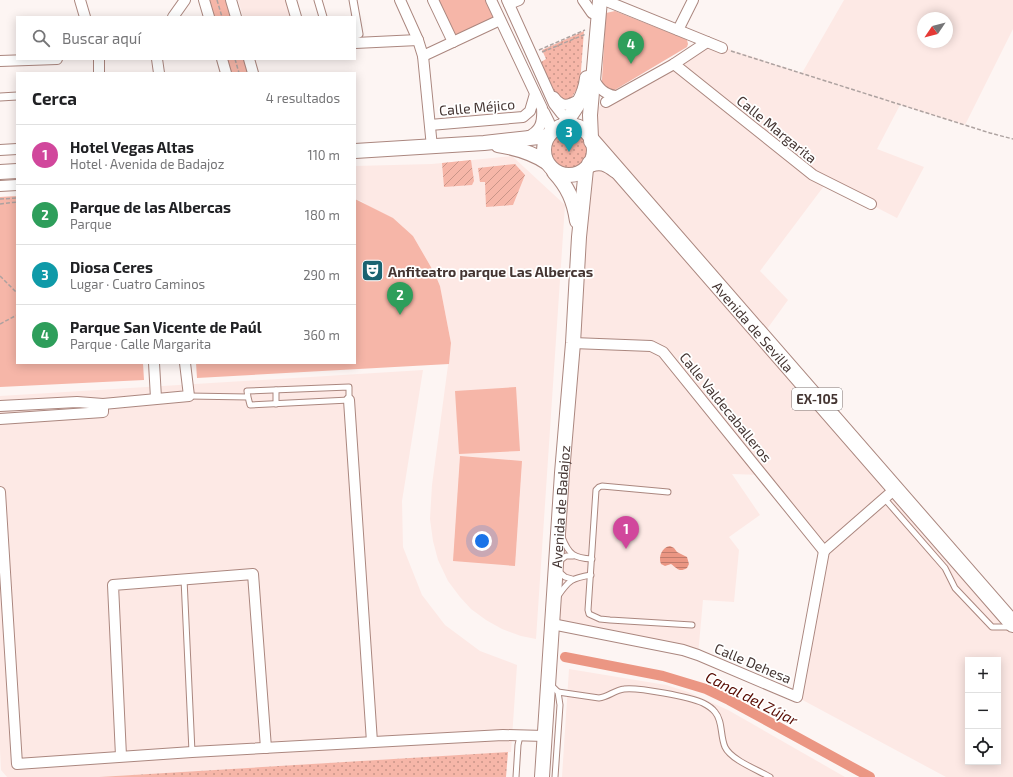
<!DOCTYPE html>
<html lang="es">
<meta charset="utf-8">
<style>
body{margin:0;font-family:"Exo 2",sans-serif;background:#f6f6f6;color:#202124}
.controls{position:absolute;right:12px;bottom:12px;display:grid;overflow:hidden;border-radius:0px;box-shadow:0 2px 10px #0003}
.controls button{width:36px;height:36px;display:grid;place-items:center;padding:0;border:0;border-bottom:1px solid #e0e0e0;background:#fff;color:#202124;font:20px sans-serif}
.compass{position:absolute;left:917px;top:12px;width:36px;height:36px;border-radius:50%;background:#fff;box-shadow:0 2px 10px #0003;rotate:235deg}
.you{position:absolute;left:482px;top:541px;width:14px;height:14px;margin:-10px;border:3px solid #fff;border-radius:50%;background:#1a73e8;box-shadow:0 0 0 6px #1a73e833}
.badge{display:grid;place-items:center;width:26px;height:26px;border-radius:50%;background:#1a6371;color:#fff;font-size:13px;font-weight:700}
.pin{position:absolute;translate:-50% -33px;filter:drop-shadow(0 1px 2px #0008)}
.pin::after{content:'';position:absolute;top:21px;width:14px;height:12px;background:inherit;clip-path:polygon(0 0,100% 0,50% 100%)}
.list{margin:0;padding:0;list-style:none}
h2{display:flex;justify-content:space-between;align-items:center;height:52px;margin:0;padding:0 16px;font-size:17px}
h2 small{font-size:13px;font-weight:400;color:#757577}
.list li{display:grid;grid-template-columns:26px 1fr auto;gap:12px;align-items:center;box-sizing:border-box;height:60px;padding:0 16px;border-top:1px solid #e0e0e0}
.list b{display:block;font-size:15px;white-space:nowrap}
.list p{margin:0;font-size:13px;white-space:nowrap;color:#757577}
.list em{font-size:13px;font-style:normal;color:#757577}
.icon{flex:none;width:22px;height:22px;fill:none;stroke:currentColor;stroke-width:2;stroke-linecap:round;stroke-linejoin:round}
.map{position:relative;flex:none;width:1013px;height:777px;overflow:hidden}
.search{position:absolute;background:#fff;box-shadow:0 2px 10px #0003;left:16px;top:16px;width:340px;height:44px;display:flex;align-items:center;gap:10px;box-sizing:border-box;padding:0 14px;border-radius:0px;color:#757577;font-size:15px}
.panel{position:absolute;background:#fff;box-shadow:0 2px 10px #0003;left:16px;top:72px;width:340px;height:292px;border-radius:0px}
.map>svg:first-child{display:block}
.built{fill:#fde9e5;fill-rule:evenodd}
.grass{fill:url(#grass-dots)}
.park{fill:#f6b6a8}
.garden{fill:url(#garden-furrows)}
.water{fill:url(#water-rules)}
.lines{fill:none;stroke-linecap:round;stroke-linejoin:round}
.canal{stroke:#eb9683;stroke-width:10}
.service-casing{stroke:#ab877f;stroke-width:7}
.pedestrian-casing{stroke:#ab877f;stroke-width:9}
.minor-casing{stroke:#ab877f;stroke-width:12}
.secondary-casing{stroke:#ab877f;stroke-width:16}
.primary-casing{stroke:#ab877f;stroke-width:18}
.path{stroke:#ada2a0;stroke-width:1.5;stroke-dasharray:4 2;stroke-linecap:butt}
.service{stroke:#fff;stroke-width:5}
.pedestrian{stroke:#fff;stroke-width:7}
.minor{stroke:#fff;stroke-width:10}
.secondary{stroke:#fff;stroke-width:14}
.primary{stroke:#fff;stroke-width:16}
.labels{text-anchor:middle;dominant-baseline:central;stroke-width:3.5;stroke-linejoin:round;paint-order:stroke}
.shield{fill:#fff;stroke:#7c7270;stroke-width:1}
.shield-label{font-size:13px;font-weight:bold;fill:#443532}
.street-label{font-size:14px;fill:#443532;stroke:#fff}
.poi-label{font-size:14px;font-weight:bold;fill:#443532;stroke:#fff;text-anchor:start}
.water-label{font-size:15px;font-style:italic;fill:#570a00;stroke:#fff}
</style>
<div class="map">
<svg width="1013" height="777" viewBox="0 0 1013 777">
<defs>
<pattern id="grass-dots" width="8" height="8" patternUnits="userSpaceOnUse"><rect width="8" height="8" fill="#f6b6a8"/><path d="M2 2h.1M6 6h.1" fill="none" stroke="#c99589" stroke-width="1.8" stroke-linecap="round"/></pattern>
<pattern id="garden-furrows" width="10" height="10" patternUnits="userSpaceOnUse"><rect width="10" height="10" fill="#f6b6a8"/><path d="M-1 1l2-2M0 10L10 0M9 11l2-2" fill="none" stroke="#c99589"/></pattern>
<pattern id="water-rules" width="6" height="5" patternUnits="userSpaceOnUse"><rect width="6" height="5" fill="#eb9683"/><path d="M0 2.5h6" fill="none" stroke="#c07b6c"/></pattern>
</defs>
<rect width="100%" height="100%" fill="#fdf5f3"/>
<g class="built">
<polygon points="238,0 288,0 293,17 243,17"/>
<path d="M 844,0 L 1013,0 L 1013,29 L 965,125 L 900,105 L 877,149 L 924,167 L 897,218 L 827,182 L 760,271 L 788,300 L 762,336 L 1013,624 L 1013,777 L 946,777 L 797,697 L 824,551 L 762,475 L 732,474 L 760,515 L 729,537 L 739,550 L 734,602 L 703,600 L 698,655 L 552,624 L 562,473 L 594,152 L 594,110 L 606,102 L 707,42 L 802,73 ZM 923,18 L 947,18 L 947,42 L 923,42 ZM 968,660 L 998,660 L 998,762 L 968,762 Z"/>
<polygon points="512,156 565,205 536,639 521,636 502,629 486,620 471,609 460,597 448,581 438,560 433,541 430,519 432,485 451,343 440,286 435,274 413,236 361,201 355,199 355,166 432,164"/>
<polygon points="423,370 402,501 403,547 422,595 445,625 480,651 517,665 511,752 99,777 7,777 1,770 0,749 0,396"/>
<polygon points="569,669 666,685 688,692 728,710 845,777 562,777"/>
</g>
<g class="grass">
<path d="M 584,31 L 580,84 L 572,97 C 566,101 561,100 556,95 L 541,62 L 546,59 L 542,50 Z"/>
<circle cx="569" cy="151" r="25"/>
<polygon points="508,752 506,777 99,777"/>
</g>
<g class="park">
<polygon points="207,0 227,0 233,17 212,17"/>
<polygon points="436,0 486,0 495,19 455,38"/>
<polygon points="615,11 683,38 687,40 688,44 687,47 613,91 607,89 602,85 602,79 606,13"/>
<polygon points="225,59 245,59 250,73 229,73"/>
<polygon points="17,196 17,363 143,363 144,380 0,387 0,197"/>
<polygon points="355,199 393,218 413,236 435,274 440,286 451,343 449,364 197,378 196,363 355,363"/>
<polygon points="516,387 520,451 459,454 455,391"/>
<polygon points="460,456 522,461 515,566 453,561"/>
</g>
<g class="garden">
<polygon points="471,160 474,181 472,185 444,187 442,163"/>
<polygon points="515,164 525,175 513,205 486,207 485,182 480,182 478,168"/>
</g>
<path class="water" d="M 670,546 L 674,548 L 677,552 L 687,557 L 689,564 L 687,568 C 679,573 677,568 671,564 L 665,566 L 661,564 C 658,557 662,547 670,546 Z"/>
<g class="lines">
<polyline class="canal" points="565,657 663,676 706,689 729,700 870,777"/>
<defs>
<g id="service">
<polyline points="276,390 276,404"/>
<polyline points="189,396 248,397 247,391 349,387 349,400 250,405 248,397"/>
<polyline points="668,492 602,486 599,487 596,490 588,610 589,614 600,619 610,620 692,625"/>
<polyline points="884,498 945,568 955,588 992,627 1010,627"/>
<path d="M 562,537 C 569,555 574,558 592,559"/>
<polyline points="558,562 566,556 573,556"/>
<polyline points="558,571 565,577 572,579"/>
<polyline points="184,579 192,752"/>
<path d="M 558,596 C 569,580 572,578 591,575"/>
<polyline points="550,684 558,692 560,705 555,777"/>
<path d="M 558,692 L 599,698 C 608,697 615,690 624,689 C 638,687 690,697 703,703 C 707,705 712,708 715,712 C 723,721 720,736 725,747 C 731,760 758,770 770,777"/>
<polyline points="516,777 518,745 520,736"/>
</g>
<g id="pedestrian">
<polyline points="318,0 323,17"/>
<polyline points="353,0 359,34 355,35"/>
<polyline points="0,97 17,96"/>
</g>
<g id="minor">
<polyline points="80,0 85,17"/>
<polyline points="204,0 209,17"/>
<polyline points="231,0 236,17"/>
<polyline points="291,0 296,17"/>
<polyline points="400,0 418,40 423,56 432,147"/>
<polyline points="433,0 453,42"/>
<path d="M 491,0 L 542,108 C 543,122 541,131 527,137"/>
<polyline points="507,0 554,104 561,113 575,126"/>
<polyline points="583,0 592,13"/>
<polyline points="604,0 722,48"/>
<polyline points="509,4 519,0"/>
<polyline points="173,17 185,0"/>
<polyline points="678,30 693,0"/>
<polyline points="355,43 418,40"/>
<polyline points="423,56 500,20"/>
<polyline points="99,59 99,73"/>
<polyline points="157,59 159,73"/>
<polyline points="222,59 226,73"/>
<polyline points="249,59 253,73"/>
<polyline points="0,61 57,59"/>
<polyline points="674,64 813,175 871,204"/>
<path d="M 593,77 C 598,88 604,94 615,96"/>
<path d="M 554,97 C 563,109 569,105 581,99"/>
<polyline points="606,102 674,64 707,42"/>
<polyline points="544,112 549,122 550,133"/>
<polyline points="430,125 523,117 530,111 535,94"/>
<polyline points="0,150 17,149"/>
<polyline points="0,186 17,185"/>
<polyline points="573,343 651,346 663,352 824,551"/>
<polyline points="154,363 156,398"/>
<polyline points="349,400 372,742"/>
<polyline points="0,406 77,402 103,404 189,396 185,363"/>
<polyline points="0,419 103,412 103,404"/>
<polyline points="0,492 17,764 192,752 503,735 545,736"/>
<polyline points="824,551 895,489"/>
<polyline points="552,624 683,650 698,655 797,697 824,551"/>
<polyline points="121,756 113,585 253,574 266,748"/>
</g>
<g id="secondary">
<circle cx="569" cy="150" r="25"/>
<path d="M 563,126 C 574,111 585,97 587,78"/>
<polyline points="591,138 590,115 600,0"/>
<path d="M 498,145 C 516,148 531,152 546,162"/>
<polyline points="355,151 484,143 548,136"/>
<polyline points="0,172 17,171"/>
<path d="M 554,172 C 568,187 574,201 577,221"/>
<path id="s1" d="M 542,777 L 562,473 L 573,343 L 579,237 L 586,169"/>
</g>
<g id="primary">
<path id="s2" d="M 592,141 L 1013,624"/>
<path d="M 590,164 C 601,160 607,163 616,170"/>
</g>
</defs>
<use href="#service" class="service-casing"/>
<use href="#pedestrian" class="pedestrian-casing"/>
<use href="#minor" class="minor-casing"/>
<use href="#secondary" class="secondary-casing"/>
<use href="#primary" class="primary-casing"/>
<g class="path">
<polyline points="217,0 222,17"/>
<polyline points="539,50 585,30"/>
<polyline points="731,51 990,133 1013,139"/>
<polyline points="542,52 586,34"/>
<polyline points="235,59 239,73"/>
<polyline points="0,199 17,198"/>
<polyline points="0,204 17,202"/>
<polyline points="0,276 17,293"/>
<polyline points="0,324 17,315"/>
</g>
<use href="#service" class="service"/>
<use href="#pedestrian" class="pedestrian"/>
<use href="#minor" class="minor"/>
<use href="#secondary" class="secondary"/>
<use href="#primary" class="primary"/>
</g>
<defs>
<symbol id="theatre-square" viewBox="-11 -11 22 22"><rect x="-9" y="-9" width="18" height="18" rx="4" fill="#1a6371" stroke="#fff"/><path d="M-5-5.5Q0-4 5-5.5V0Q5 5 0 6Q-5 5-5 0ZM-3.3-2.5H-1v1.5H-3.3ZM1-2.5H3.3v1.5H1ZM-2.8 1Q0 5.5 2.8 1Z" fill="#fff"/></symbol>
</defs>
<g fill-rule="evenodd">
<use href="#theatre-square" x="360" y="258" width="25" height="25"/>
</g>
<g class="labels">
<rect class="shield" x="792" y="388" width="50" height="22" rx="3"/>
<g class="shield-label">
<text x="817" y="399">EX-105</text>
</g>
<g class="street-label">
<text transform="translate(477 107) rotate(-5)">Calle Méjico</text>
<text transform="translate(777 129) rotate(39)">Calle Margarita</text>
<text stroke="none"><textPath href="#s2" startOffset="246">Avenida de Sevilla</textPath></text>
<text transform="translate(726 407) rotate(51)">Calle Valdecaballeros</text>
<text stroke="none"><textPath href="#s1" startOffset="271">Avenida de Badajoz</textPath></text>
<text transform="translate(753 663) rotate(23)">Calle Dehesa</text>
</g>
<g class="poi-label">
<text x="388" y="271">Anfiteatro parque Las Albercas</text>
</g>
<g class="water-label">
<text transform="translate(752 698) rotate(27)">Canal del Zújar</text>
</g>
</g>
</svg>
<div class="controls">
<button>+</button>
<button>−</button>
<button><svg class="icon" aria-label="locate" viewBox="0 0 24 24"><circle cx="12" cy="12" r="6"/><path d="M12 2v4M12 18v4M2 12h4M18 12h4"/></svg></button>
</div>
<svg class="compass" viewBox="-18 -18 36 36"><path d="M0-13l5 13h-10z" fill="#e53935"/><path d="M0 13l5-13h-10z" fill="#757577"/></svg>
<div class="you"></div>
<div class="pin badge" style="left:626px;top:549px;background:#d1479c">1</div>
<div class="pin badge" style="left:400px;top:315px;background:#2e9e5b">2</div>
<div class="pin badge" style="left:569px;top:152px;background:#0f9aa8">3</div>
<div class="pin badge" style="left:631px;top:64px;background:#2e9e5b">4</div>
<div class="search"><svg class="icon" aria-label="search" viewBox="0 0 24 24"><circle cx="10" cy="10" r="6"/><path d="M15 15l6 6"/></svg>Buscar aquí</div>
<section class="panel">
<h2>Cerca<small>4 resultados</small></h2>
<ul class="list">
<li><span class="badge" style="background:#d1479c">1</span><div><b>Hotel Vegas Altas</b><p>Hotel · Avenida de Badajoz</p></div><em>110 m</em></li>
<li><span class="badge" style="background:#2e9e5b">2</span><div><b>Parque de las Albercas</b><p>Parque</p></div><em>180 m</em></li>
<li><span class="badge" style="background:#0f9aa8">3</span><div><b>Diosa Ceres</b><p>Lugar · Cuatro Caminos</p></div><em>290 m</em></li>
<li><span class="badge" style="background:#2e9e5b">4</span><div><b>Parque San Vicente de Paúl</b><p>Parque · Calle Margarita</p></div><em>360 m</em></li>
</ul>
</section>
</div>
